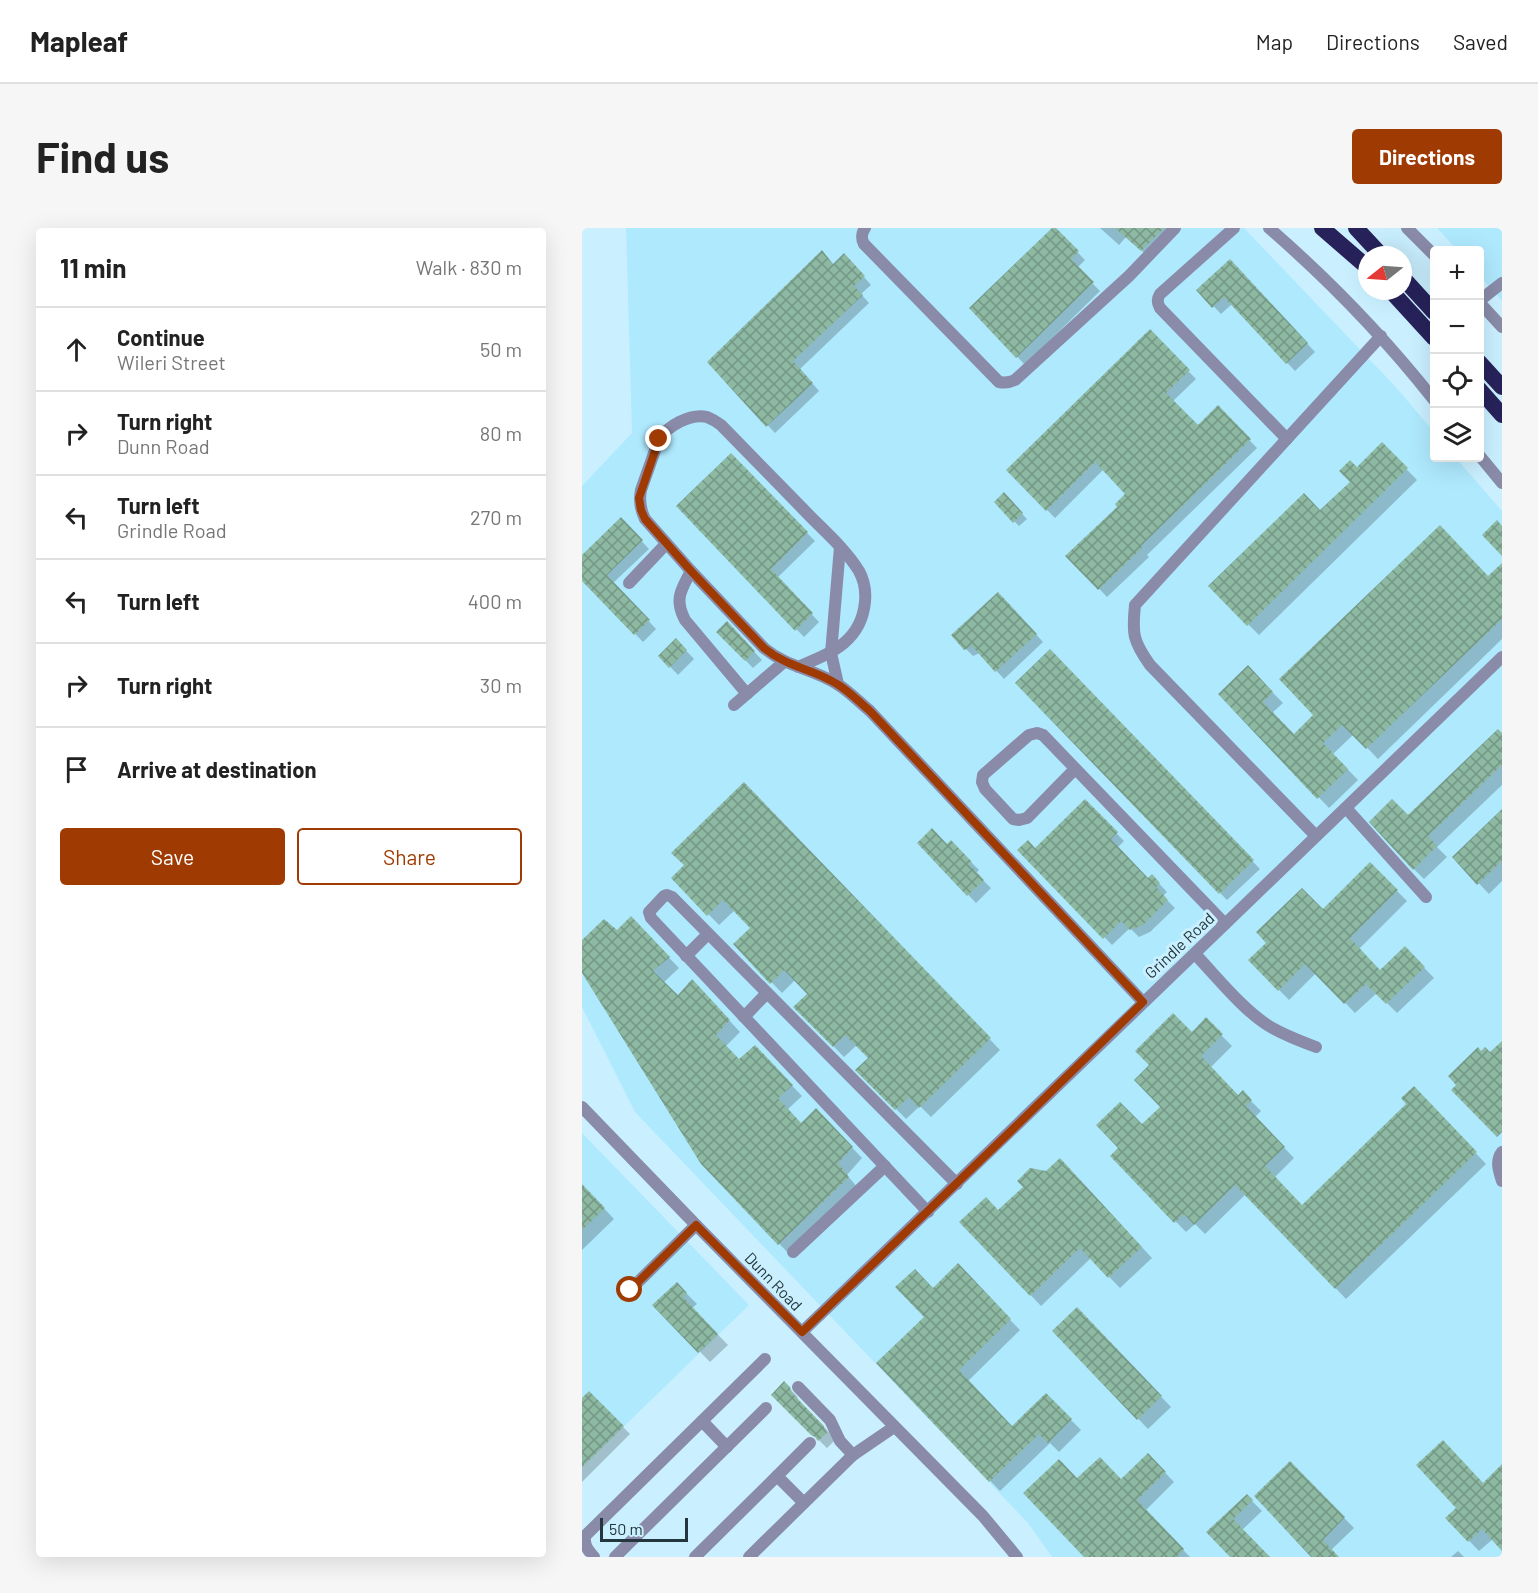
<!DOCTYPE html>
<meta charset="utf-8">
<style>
body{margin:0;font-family:Barlow,sans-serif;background:#f6f6f6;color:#222}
.controls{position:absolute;right:18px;top:18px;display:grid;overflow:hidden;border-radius:6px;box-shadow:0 6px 24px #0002}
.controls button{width:54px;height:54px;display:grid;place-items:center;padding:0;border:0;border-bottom:2px solid #e0e0e0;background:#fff;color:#222;font:30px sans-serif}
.compass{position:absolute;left:776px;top:18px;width:54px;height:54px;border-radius:50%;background:#fff;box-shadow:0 6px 24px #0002;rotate:253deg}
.scale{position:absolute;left:18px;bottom:15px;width:88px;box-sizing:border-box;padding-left:6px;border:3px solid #24373e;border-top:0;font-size:16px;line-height:21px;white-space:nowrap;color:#24373e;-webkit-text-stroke:4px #caf0ff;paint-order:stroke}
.stop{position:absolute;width:18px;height:18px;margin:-14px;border:4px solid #9f3b02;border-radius:50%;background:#fff}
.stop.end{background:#9f3b02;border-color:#fff;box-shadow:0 2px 6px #0008}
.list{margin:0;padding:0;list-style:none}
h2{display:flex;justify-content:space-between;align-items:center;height:78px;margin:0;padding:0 24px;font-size:26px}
h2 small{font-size:20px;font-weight:400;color:#767676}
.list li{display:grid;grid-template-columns:39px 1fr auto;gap:18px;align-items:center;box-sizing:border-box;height:84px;padding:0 24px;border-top:2px solid #e0e0e0}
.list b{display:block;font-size:22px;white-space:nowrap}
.list p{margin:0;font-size:20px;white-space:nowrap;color:#767676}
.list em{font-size:20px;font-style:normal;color:#767676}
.actions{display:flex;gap:12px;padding:18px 24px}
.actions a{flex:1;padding:14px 0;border:2px solid #9f3b02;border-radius:6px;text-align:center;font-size:21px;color:#9f3b02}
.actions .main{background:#9f3b02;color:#fff}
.icon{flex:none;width:33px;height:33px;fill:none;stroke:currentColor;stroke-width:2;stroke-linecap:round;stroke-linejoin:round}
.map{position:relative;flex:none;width:920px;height:1329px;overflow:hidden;border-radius:6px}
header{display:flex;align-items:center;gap:36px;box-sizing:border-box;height:84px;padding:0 30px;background:#fff;border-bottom:2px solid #e0e0e0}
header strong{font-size:28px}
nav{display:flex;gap:33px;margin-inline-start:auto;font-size:21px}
.intro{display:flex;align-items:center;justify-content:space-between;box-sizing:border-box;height:144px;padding:0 36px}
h1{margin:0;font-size:42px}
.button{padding:15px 27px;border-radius:6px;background:#9f3b02;color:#fff;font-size:21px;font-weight:700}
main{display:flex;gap:36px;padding:0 36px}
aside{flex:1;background:#fff;border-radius:6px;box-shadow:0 6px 24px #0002}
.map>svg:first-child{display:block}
.built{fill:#afe9fe}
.shadow{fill:#0003}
.building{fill:url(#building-cross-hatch)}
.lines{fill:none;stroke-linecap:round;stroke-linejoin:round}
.minor{stroke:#898ba8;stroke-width:12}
.highway{stroke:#27225a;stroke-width:16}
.route{stroke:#9f3b02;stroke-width:8}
.labels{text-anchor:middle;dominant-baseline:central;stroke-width:6;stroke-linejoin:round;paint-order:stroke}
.street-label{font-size:16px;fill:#24373e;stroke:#caf0ff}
</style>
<header>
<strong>Mapleaf</strong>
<nav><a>Map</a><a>Directions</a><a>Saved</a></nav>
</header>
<div class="intro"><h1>Find us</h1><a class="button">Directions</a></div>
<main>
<aside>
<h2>11 min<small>Walk · 830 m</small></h2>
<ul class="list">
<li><svg class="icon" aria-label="ahead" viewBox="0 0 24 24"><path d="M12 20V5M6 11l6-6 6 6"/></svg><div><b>Continue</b><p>Wileri Street</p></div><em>50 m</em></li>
<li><svg class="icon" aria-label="right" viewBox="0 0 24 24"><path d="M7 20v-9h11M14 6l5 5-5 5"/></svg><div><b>Turn right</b><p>Dunn Road</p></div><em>80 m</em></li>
<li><svg class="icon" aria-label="left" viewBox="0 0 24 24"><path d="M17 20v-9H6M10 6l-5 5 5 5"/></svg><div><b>Turn left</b><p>Grindle Road</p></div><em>270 m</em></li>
<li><svg class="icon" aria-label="left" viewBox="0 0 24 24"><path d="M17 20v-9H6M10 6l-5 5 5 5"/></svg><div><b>Turn left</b></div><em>400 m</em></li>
<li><svg class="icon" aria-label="right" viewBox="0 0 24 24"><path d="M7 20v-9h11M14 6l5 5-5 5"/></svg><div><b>Turn right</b></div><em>30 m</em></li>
<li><svg class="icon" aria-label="arrive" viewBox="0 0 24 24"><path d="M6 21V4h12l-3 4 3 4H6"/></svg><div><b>Arrive at destination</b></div></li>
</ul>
<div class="actions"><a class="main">Save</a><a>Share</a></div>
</aside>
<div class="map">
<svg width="920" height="1329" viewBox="0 0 920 1329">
<defs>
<pattern id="building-cross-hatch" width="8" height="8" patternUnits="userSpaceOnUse" patternTransform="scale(1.5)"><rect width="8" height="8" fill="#8db8a2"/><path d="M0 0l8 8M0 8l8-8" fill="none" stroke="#739685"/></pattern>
</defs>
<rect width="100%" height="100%" fill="#caf0ff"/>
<g class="built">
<polygon points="44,0 662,0 812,157 852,204 852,230 874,230 920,283 920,1329 470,1329 446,1295 53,884 0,779 0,258 50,205"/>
<polygon points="855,0 920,0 920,73 898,48 897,22 875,22"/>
<polygon points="0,905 167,1077 0,1239"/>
</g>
<g class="shadow">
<polygon points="472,0 503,32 495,40 518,63 443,137 389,80"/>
<polygon points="518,0 589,0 568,30 544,9 537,17"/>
<polygon points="269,34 289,57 279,66 287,75 218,141 237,163 193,205 127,134 252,37"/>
<polygon points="655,40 733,124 713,143 650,76 639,86 616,62"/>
<polygon points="568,104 614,151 591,173 616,199 636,180 675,220 565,327 567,329 525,369 486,328 537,279 546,266 522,241 473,290 426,242"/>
<polygon points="800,216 835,252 677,407 628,358 739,284 770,254 775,241"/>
<polygon points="148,227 233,313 195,350 237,394 222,409 96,278"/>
<polygon points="422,267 445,291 437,298 414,274"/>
<polygon points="39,291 67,321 31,355 74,401 61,414 0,351 0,329"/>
<polygon points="920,337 920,411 796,531 772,506 751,526 776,552 747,580 638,466 666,439 701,475 690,485 712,508 906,350"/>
<polygon points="424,373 461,414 422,451 398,425 391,428 383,420"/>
<polygon points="145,395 180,432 171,440 136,404"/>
<polygon points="94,412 112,431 96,447 78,428"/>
<polygon points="468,423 678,641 645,672 435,455"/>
<polygon points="920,507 920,557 855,619 865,629 842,651 832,641 826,589"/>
<polygon points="162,556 418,822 349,889 338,878 324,891 276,842 288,830 275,817 262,829 213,779 227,766 213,752 200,765 153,717 170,700 153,682 137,697 91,650 104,637"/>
<polygon points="503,573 542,613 536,619 567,652 570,648 585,664 581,668 593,680 568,704 557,709 548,700 530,717 438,622 454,621"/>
<polygon points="920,583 920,653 907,666 872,629"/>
<polygon points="369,614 397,642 394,645 409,660 394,675 337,615 365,618"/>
<polygon points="788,636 825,673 777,721 798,743 823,720 852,750 815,785 795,765 773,785 734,745 707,772 668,732 741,683"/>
<polygon points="49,690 97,740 81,755 96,769 121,764 158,804 144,818 158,833 173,819 220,868 206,881 220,897 234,882 280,930 265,947 276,960 207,1026 120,935 0,742 0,715 35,705"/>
<polygon points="624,792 650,818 628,840 656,869 660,864 679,883 673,889 712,930 693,949 720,979 827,876 832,860 904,936 764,1071 664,966 623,1006 613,996 604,1004 530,928 580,879 610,806"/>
<polygon points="488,942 570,1030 538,1060 509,1030 459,1078 380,994 417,984 465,945"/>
<polygon points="0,957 32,991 0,1022"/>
<polygon points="375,1038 438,1102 386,1153 431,1200 464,1167 499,1202 477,1224 468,1215 418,1263 296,1136 344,1089 351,1062"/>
<polygon points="95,1056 115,1076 110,1080 146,1117 128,1134 72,1077"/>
<polygon points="495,1081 589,1179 566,1201 472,1103"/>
<polygon points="202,1155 215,1168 217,1174 249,1206 252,1213 245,1220 191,1167"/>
<polygon points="7,1165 48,1206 0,1254 0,1172"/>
<polygon points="566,1227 592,1254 563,1283 608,1329 504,1329 496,1252 539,1253"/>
<polygon points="708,1235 772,1300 749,1322 756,1329 731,1329"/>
<polygon points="901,1256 911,1311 897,1323 865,1290"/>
<polygon points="665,1268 680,1283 660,1302 686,1329 650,1329 626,1304"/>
<polygon points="876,1323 882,1329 869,1329"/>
</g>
<g class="building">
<polygon points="470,0 474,0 497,23 489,31 512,54 434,130 387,80"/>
<polygon points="533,0 582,0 559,23"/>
<polygon points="240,22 251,36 262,25 283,48 272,58 281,67 211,133 231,155 184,199 125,134"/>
<polygon points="648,31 726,115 704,136 642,69 630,80 614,62"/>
<polygon points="568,101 608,142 584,165 616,197 636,177 669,211 559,318 560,320 516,362 483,328 535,279 533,276 543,266 513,234 464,283 424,242"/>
<polygon points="800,214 826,240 665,398 626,358 722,265 738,282 768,254 757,243 768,232 775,239"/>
<polygon points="149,225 226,304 189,341 231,385 213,403 94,278"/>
<polygon points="422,264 441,285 431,295 412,274"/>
<polygon points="39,289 61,312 25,347 68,392 52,407 0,353 0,327"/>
<polygon points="915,292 920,298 920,328 900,307"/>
<polygon points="858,297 906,348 920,335 920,391 784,521 760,497 741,515 766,541 735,571 636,466 666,437 691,464 681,474 712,506 731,487 697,451"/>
<polygon points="416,364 455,406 413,444 390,418 382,422 369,407"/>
<polygon points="145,393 173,423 163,433 134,404"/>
<polygon points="94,410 105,422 87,440 76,428"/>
<polygon points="468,421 672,632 637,666 433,455"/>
<polygon points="916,501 920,505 920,537 846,608 855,618 831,642 787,594 810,571 826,587"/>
<polygon points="162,554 409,810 337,880 327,869 313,882 273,842 286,830 263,807 251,819 211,779 225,766 202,742 188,756 151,716 168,700 141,672 125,688 89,650 102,637 89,625"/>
<polygon points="503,571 536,604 529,611 566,650 570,646 578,655 574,659 586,672 561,697 548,702 539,693 521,711 435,622 446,612 453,620"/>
<polygon points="920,581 920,633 895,657 870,629"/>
<polygon points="350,600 365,616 369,612 390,634 387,636 402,652 385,668 335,615"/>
<polygon points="788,634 816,662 768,710 798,742 823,718 843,739 804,776 784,756 762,776 723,736 696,763 666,732 684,715 674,704 720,660 741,681"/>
<polygon points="49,688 88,729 71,743 96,767 110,751 148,792 134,807 157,831 173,817 211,857 196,870 219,895 234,880 271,919 256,935 267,949 196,1017 119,936 0,745 0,712 22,691 35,702"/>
<polygon points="591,785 610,804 624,789 641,806 619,828 656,867 661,862 670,872 664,878 703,919 683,938 720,977 824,876 819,870 832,858 895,924 753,1061 653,957 612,997 602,986 592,995 528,928 536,920 514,897 538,874 560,896 578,879 552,852 567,837 553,823"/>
<polygon points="920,813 920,904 915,909 869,862 874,857 866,848 896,819 899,823 903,819 908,824"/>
<polygon points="478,930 560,1019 526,1050 498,1020 448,1068 377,994 404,969 416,982 441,959 435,953 448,940 464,943"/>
<polygon points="0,956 23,980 0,1002"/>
<polygon points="376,1035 429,1091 377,1142 430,1198 464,1165 490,1191 466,1215 457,1206 407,1254 294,1135 342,1089 313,1059 333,1041 351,1060"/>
<polygon points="95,1054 105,1065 101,1069 136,1106 116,1125 70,1077"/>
<polygon points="495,1079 580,1168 555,1192 470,1103"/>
<polygon points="202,1153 208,1159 210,1165 241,1197 245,1205 236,1213 233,1209 229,1207 189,1167"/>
<polygon points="7,1163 42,1198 0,1239 0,1170"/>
<polygon points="861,1212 901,1255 920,1236 920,1323 900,1301 886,1314 863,1290 874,1280 834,1237"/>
<polygon points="566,1225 584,1244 555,1272 602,1321 595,1329 502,1329 441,1265 477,1231 495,1250 518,1229 539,1251"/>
<polygon points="708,1233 763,1289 741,1312 757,1329 729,1329 672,1268"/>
<polygon points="665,1266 671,1272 651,1291 688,1329 648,1329 624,1304"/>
</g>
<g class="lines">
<g class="minor">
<path d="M 283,0 C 279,6 279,10 282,16 L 417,154 C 423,155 427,155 433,152 L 547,48 L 593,0"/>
<path d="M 652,0 L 578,66 C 575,71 575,74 578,80 L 705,211"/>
<path d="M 687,0 C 747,52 803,110 852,172"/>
<polyline points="825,0 852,27"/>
<polyline points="897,73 920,55"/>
<polyline points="897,74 920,99"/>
<polyline points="897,227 920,255"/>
<path d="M 109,343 C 99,362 92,371 103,392 L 165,466"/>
<polyline points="47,355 84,316"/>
<path d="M 216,439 C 249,425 279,414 283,374 C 284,363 282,352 277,343 C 263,320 240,301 222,282 C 194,253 166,225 139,197 C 135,194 130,191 125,189 C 108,185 86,198 77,211 L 59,262 C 57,272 58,281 63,291 L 109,343 L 182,420 C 206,440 230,440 255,456 C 267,463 277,474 288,483 L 561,774"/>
<polyline points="256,456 249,425 258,319"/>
<polyline points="152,477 202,434"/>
<polyline points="493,541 445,590 437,592 431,591 403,561 400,554 401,547 447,507 455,505 461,507 643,696"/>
<polyline points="764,580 844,669"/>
<path d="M 734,608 L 568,437 C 551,413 550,406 553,377 L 799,108"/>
<path d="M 613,726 C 635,749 661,782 687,798 C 702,807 718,813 734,819"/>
<polyline points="104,728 126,706"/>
<polyline points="162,789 185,765"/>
<polyline points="0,879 114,997 401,1288 435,1329"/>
<path d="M 920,924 C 913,933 917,943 920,953"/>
<polyline points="346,984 69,690 67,684 82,668 85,667 90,669 375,956"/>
<polyline points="211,1024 303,938"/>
<polyline points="48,1062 114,997"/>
<polyline points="220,1104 920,429"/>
<polyline points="216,1159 248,1192 258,1213 271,1227"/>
<polyline points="120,1193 145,1219"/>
<polyline points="228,1215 195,1248 222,1275 271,1227 312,1199"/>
<path d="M 12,1329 C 6,1322 2,1318 3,1308 L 183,1131"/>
<polyline points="33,1329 184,1180"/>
<polyline points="113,1329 195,1248"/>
<polyline points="167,1329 222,1275"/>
</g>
<g class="highway">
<polyline points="740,0 785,39"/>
<polyline points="774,0 799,27"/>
<polyline points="821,50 852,84"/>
<polyline points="809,63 852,110"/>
<polyline points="897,134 920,159"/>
<polyline points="897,161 920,187"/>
</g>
</g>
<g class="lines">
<path class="route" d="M 48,1062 L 114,997 L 220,1104 L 430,902 L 561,774 L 288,483 C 277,474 267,463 255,456 C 230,440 206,440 182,420 L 109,343 L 63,291 L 59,282 L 57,270 L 77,211"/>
</g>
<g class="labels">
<g class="street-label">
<text transform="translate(597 717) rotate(-43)">Grindle Road</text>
<text transform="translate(192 1053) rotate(46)">Dunn Road</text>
</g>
</g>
</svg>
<div class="controls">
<button>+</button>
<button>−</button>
<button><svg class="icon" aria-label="locate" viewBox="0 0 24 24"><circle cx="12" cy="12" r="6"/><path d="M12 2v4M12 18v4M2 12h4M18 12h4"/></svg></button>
<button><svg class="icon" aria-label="layers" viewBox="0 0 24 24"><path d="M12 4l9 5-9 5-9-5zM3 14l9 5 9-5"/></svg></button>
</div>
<svg class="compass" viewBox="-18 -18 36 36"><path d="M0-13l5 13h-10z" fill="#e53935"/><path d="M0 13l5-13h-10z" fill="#767676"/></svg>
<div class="scale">50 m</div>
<div class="stop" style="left:48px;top:1062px"></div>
<div class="stop end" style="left:77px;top:211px"></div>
</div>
</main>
